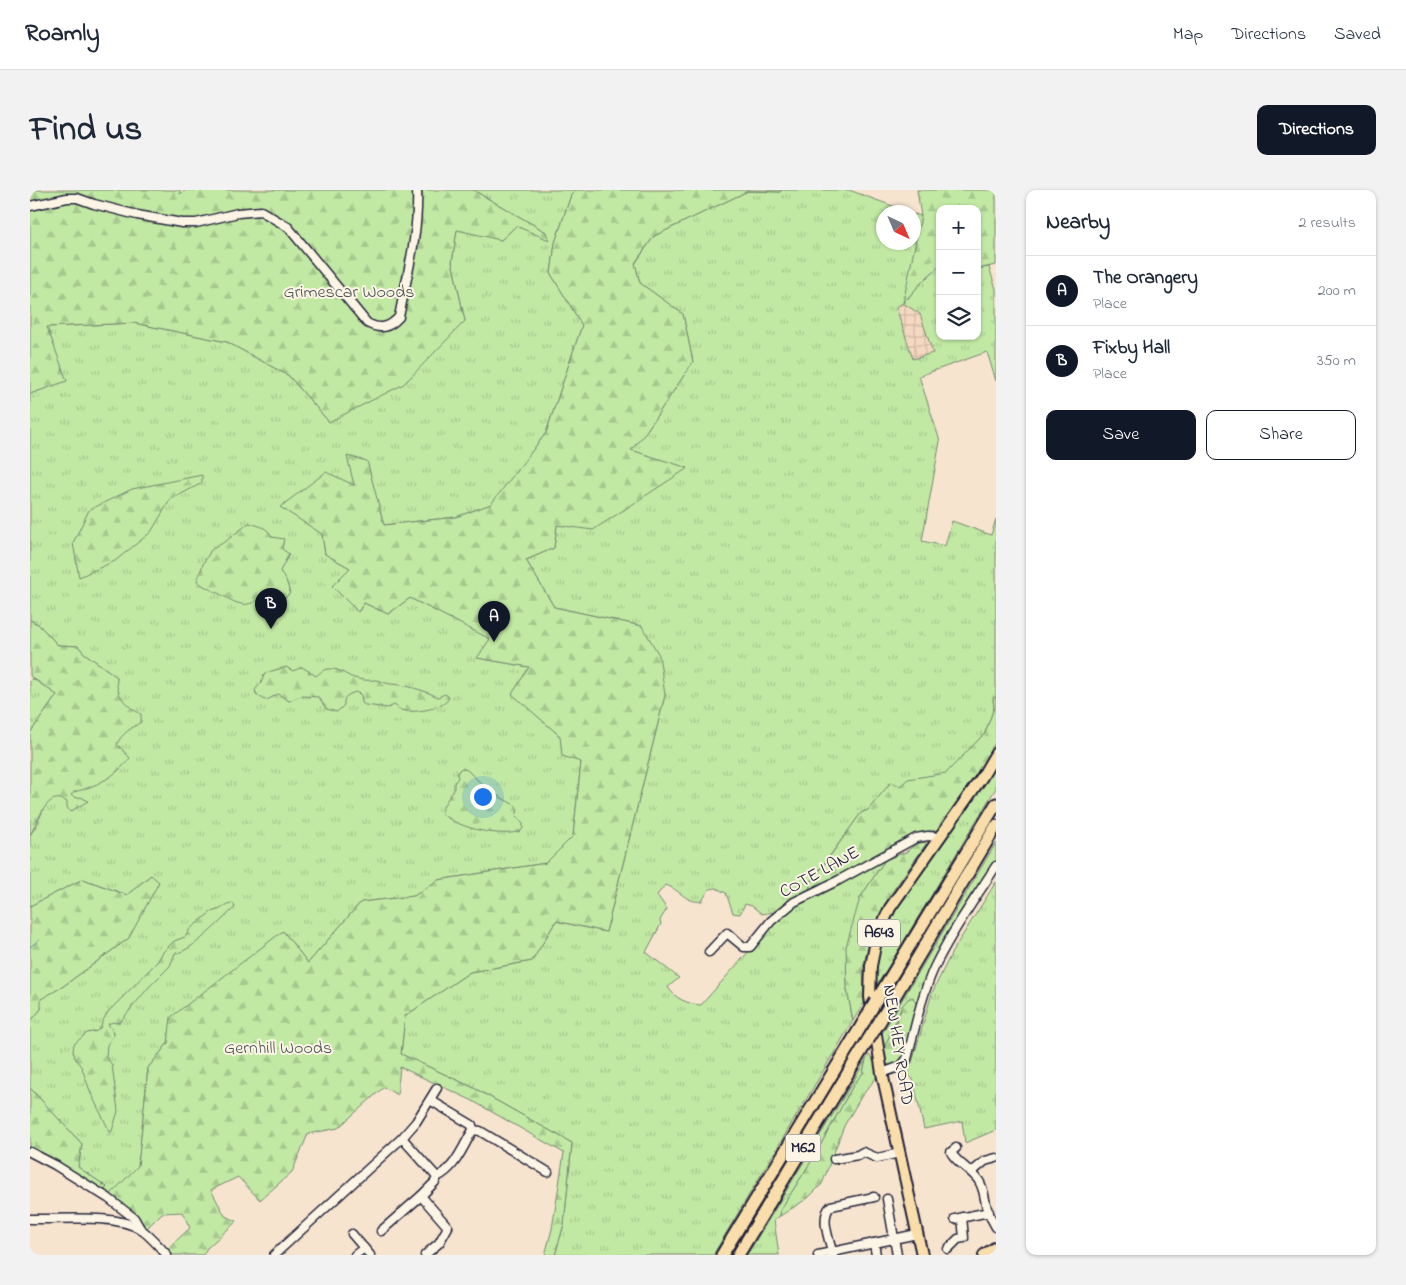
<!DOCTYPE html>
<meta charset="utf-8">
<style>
body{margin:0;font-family:"Indie Flower",sans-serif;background:#f2f2f3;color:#1f2937}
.controls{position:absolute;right:15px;top:15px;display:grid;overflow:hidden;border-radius:10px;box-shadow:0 1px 4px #0004}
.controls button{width:45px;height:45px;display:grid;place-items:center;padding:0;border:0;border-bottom:1px solid #e0e1e3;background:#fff;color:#1f2937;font:25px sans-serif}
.compass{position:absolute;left:846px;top:15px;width:45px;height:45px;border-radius:50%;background:#fff;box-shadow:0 1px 4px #0004;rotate:136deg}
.you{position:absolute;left:452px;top:606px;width:18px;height:18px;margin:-12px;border:4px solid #fff;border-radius:50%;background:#1a73e8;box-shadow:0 0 0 8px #1a73e833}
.badge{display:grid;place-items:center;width:32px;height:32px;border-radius:50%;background:#111827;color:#fff;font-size:16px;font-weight:700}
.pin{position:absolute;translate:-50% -41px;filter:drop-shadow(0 1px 2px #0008)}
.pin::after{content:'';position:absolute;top:26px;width:18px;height:15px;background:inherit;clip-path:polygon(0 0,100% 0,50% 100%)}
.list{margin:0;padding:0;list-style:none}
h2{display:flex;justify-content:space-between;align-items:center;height:65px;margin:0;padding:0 20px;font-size:21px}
h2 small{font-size:16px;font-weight:400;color:#747a83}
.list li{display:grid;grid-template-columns:32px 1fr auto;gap:15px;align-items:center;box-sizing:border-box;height:70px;padding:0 20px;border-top:1px solid #e0e1e3}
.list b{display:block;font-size:19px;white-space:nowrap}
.list p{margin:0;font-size:16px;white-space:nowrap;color:#747a83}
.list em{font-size:16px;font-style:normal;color:#747a83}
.actions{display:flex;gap:10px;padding:15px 20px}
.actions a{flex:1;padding:11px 0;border:1px solid #111827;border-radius:10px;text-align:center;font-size:18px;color:#111827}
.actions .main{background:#111827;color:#fff}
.icon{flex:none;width:28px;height:28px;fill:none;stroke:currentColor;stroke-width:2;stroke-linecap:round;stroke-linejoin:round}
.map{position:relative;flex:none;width:966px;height:1065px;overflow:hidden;border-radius:10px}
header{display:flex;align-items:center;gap:30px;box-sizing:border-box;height:70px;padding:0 25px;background:#fff;border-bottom:1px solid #e0e1e3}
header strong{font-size:24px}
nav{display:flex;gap:28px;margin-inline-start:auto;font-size:18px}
.intro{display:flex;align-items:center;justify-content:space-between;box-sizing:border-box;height:120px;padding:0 30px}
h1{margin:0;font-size:35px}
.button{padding:12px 22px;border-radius:10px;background:#111827;color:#fff;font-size:18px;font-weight:700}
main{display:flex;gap:30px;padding:0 30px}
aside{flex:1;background:#fff;border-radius:10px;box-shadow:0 1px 4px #0004}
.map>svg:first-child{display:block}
.industrial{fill:url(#industrial-grid)}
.grass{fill:url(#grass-tufts);stroke:#728670;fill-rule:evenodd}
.forest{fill:url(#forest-firs);stroke:#728670}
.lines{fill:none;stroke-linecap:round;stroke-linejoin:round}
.stream{stroke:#628ea5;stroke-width:1}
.minor-casing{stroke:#22223b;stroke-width:11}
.major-casing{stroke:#22223b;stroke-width:14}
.highway-casing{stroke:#22223b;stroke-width:15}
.minor{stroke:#fcf5e5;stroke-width:8}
.major{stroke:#f9deab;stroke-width:10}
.highway{stroke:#f9deab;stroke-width:11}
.highway-bridge-casing{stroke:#22223b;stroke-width:15;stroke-linecap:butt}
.highway-bridge{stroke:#f9deab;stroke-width:11}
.labels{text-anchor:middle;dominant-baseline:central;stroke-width:4;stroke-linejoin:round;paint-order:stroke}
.shield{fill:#fcf5e5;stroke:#63616e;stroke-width:1}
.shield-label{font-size:16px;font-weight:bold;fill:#22223b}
.park-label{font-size:18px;fill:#4a5455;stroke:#fcf5e5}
.street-label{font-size:18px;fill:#22223b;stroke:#fcf5e5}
</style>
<header>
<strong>Roamly</strong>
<nav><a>Map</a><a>Directions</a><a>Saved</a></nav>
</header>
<div class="intro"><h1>Find us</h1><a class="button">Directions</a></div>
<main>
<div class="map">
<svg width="966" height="1065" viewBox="0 0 966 1065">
<defs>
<pattern id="industrial-grid" width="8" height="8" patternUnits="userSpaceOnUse" patternTransform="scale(1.25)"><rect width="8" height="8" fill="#f4d8c0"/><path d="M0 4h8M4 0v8" fill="none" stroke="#d1b9a6"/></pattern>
<pattern id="grass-tufts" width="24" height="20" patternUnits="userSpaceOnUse" patternTransform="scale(1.25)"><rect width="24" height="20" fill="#c2e9a4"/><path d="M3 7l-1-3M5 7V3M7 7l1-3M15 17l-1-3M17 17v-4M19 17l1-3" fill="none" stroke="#a6c88e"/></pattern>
<pattern id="forest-firs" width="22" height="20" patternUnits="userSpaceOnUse" patternTransform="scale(1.25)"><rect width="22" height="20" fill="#c2e9a4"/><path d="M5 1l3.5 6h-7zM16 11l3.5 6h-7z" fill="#a6c88e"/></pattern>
</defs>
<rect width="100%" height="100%" fill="#f7e4cf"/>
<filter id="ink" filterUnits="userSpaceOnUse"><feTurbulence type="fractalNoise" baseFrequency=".02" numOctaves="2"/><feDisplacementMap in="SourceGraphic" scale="10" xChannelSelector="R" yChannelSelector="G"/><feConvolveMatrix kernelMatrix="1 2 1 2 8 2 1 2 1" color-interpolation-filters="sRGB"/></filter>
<g filter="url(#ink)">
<polygon class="industrial" points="873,113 890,124 903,163 883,170 865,116"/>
<g class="grass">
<polygon points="443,0 546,0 541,5 525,53 521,84 552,135 516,243 462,314 426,327 353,335 337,272 324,296 292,344 295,364 320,378 329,421 334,413 358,424 380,408 461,449 448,468 499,477 483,504 530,546 551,571 543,647 516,673 408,690 384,706 331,712 278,773 253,741 138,853 118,878 108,977 76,1009 70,1006 77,997 48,977 52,954 0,898 0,832 11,819 10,809 32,797 99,748 121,685 97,705 53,689 0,716 0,645 5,638 33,576 82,521 87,487 54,463 48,456 28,455 8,434 0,430 0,204 36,191 17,137 104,133 197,152 259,186 299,232 435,131 422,72 427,39 471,50 486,36 519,49 516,42"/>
<path d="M 752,0 L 819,0 L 879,22 L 854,22 L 854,52 L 884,52 L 884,24 L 891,26 L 874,112 L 893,91 L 910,75 L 910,146 L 947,146 L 947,79 L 959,77 L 966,99 L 966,191 L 957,162 L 889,186 L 910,251 L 892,351 L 915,356 L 922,331 L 961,345 L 966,329 L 966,507 L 963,508 L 964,518 L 955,543 L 916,584 L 901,586 L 870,597 L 861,593 L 838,620 L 831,623 L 780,693 L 780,698 L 750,720 L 748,719 L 744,722 L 732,724 L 722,716 L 715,714 L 710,724 L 703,723 L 696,703 L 686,698 L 679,699 L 672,711 C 656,714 649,698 635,695 L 627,705 L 637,719 L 630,730 L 631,734 L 616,762 L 649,788 L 638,797 C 645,809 658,814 671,815 L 745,732 L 773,710 L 855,670 L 830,708 L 817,799 L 823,831 L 683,1065 L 525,1065 L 534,1034 L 542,953 L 442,897 L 371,864 L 375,826 L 440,782 L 502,771 L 526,731 L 576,742 L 635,505 L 612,436 L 524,417 L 496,370 L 524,358 L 527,335 L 657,278 L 600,260 L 613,246 L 663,172 L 653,124 L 610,93 L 605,74 L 624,46 L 718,1 L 750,2 ZM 873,113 L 890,124 L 903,163 L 883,169 L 866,117 Z"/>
<polygon points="2,488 27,505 0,543 0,491"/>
<polygon points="966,574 966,598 843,802 849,758 861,727"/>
<polygon points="966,653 966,672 921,743 888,817 872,816 854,860 851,845"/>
<polygon points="966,692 966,940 935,953 932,931 894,939 883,889 875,881 882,873 902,803 922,762"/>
<polygon points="836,870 833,883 824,894 784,967 751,1019 750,1026 744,1030 749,1065 717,1065"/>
</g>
<g class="forest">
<polygon points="0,0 150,0 150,4 156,0 443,0 516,42 519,50 486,36 471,50 427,40 422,72 435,131 374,194 299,232 259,186 197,152 104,133 17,137 37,191 0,204"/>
<polygon points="546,0 752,0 750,2 718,1 624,46 605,73 610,93 653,124 663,172 613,246 601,260 658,278 563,340 527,335 524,358 496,370 524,417 612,436 629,465 635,505 576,742 526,731 502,771 440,782 375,826 371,864 442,897 542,953 534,1034 525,1065 515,1065 522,1039 534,963 441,910 370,877 367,905 354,897 308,938 278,944 262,982 230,1010 208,987 181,1000 195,1026 207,1031 177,1058 173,1065 142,1065 137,1059 160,1038 152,1022 132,1023 116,1039 76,1009 108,976 118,878 138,853 141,827 253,741 278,773 331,712 384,706 408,690 516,673 543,646 551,572 532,566 530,546 482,504 499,477 447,468 460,449 380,408 358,424 334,413 328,422 302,396 320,378 295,364 292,344 250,317 296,282 324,295 317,266 337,271 354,335 426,327 461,314 516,243 552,135 521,84 525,53 541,5"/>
<polygon points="887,0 966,0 966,75 947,79 947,19 910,19 910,75 893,91 873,113 891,26"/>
<polygon points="172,285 172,293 140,310 121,342 85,371 49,387 43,353 59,320 102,299"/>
<path d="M 219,333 C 229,336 238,337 242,347 L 254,349 L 252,359 L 259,364 L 250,381 L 256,390 L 260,403 L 254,409 L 236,412 L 234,404 C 217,422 206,413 188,403 C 181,400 173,396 167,391 L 173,374 L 181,360 L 196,351 Z"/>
<path d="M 0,430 L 8,434 L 28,455 L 48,456 L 54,463 L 87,487 C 85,505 96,516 111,524 L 111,532 C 102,538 92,543 87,554 L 100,568 C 87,586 65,597 44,602 L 41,605 L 46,608 L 51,607 L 58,611 L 40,622 L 37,617 L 37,612 C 17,598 8,632 0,645 L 0,543 L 27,505 L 0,486 Z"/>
<path d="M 256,477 L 263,481 L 272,477 L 286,486 C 290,483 293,479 299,479 C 309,478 315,485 324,488 C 332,490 338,491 346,490 C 351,490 356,494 361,494 C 377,495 393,500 408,507 L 415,504 L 419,507 C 417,519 380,524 371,520 C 368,519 367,516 364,515 L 358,518 L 335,515 L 332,513 L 331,505 L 326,502 C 319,504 313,506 314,515 L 307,522 L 296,519 L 289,507 L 271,506 L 259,511 L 248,504 L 239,509 L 234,510 L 226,504 L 225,500 L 231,493 L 234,485 L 238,482 Z"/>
<polygon points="966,507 966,551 944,588 908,640 886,644 790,697 782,700 780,698 780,694 831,623 838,620 861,592 870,596 878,589 916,583 955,543 964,518 963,508"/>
<path d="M 432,578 L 437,580 L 457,599 L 457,602 L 455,605 L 456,609 L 465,604 L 486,616 L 488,620 L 486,626 L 493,634 L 493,638 L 491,641 C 470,648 429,638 412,624 C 412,615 419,607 424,600 L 424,593 L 428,588 L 427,584 L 429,580 Z"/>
<polygon points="895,652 896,654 862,702 842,737 833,778 834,813 823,831 817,799 816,757 830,708 855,670 876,662 886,654"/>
<polygon points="121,685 129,692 99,748 32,797 11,809 11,819 0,832 0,716 53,689 97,705"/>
<path d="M 203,713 L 205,717 C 194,728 159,764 145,763 L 140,776 L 119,797 L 90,832 L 86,833 L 83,832 L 78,834 L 82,840 L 83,846 L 77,855 L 76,867 L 82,875 L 88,921 L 82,941 L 80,942 L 61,904 L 52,878 L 45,868 L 43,861 L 44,854 L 57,843 L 67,841 L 71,837 L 72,832 L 78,822 L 127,772 L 133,762 L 144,751 L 155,747 L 160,739 L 181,722 L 190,719 L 197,714 Z"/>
<polygon points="883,807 888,817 873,870 869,874 859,875 856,873 854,860 856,853 867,831 872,816 878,809"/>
<polygon points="839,865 846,871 849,884 831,907 814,936 792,994 778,1008 750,1026 751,1019 784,967 824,894 833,883 836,870"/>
<polygon points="0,898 52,954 48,977 77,997 70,1006 33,983 0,967"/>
</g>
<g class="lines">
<polyline class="stream" points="0,757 9,750"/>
<defs>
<g id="minor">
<path d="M 0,16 L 37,8 L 47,8 L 64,14 L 107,25 L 152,33 L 166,33 L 208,23 L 231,21 L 258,37 L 337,133 C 350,140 359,138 369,127 C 377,85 389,43 387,0"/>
<polyline points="679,762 697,743 714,757 720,757 741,731 764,712 809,690 886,648 898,646 910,647"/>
<path d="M 852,883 L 871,876 L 877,869 C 885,838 891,807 904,778 C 921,742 945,709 966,676"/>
<path d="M 400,910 L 442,935 L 443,940 C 433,956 426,978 407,987"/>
<polyline points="443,940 450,941 518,982"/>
<polyline points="372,948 407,987 405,992 391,1006 418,1037 409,1053 395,1065"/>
<path d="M 926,958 L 921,962 C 925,972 942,980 949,991 C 954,999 954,1006 956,1014 C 957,1022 962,1030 966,1037"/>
<polyline points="0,962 25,975 78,1008 104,1028 111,1040"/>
<polyline points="804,969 828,965 833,962 847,968 870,963"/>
<polyline points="942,982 955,971 966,968"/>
<polyline points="857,1009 867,1065"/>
<path d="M 0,1029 C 31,1030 86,1023 112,1040 C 121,1047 129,1056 137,1065"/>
<polyline points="925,1029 959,1022"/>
<polyline points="351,1041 391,1006"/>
<polyline points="322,1044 340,1065"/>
<polyline points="844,1053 846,1065"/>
<polyline points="918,1059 928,1049 934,1048 932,1027"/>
<polyline points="244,1065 372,948 386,932 407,898"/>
<polyline points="325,1065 334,1058"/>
<polyline points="788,1065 887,1044"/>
<path d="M 803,1065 C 800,1051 789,1027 801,1016 L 844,1007"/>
</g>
<g id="major">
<polyline points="892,1065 852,883 840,807 841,776 847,746 860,718 952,587 966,563"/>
<polyline points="954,1065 966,1057"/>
</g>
<g id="highway">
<polyline points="846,811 966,614"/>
<polyline points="850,831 966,636"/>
<polyline points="692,1065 835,830"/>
<polyline points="708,1065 838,850"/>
</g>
</defs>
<use href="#minor" class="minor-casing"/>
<use href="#major" class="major-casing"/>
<use href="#highway" class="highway-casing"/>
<use href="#minor" class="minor"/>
<use href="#major" class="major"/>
<use href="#highway" class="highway"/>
<defs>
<g id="highway-bridge">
<polyline points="835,830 846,811"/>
<polyline points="838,850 850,831"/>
</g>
</defs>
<use href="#highway-bridge" class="highway-bridge-casing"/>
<use href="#highway-bridge" class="highway-bridge"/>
</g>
</g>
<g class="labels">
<g class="shield">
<rect x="828" y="729.5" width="42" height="27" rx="4"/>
<rect x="755.5" y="944.5" width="35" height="27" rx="4"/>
</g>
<g class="shield-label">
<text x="849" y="743">A643</text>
<text x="773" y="958">M62</text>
</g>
<g class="park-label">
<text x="319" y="103">Grimescar Woods</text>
<text x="248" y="859">Gernhill Woods</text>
</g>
<g class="street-label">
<text transform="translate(790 683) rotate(-29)">COTE LANE</text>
<text transform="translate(867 855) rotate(81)">NEW HEY ROAD</text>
</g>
</g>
</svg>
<div class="controls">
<button>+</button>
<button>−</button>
<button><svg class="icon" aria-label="layers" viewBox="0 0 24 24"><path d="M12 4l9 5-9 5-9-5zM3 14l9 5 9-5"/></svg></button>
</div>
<svg class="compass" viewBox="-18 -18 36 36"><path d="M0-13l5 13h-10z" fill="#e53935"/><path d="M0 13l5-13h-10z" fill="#747a83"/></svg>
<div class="you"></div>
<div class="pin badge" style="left:464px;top:452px">A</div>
<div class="pin badge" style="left:241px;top:439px">B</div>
</div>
<aside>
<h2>Nearby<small>2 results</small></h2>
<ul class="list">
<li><span class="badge">A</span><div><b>The Orangery</b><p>Place</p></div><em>200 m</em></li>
<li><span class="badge">B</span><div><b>Fixby Hall</b><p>Place</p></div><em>350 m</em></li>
</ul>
<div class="actions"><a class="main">Save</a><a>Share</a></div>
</aside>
</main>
